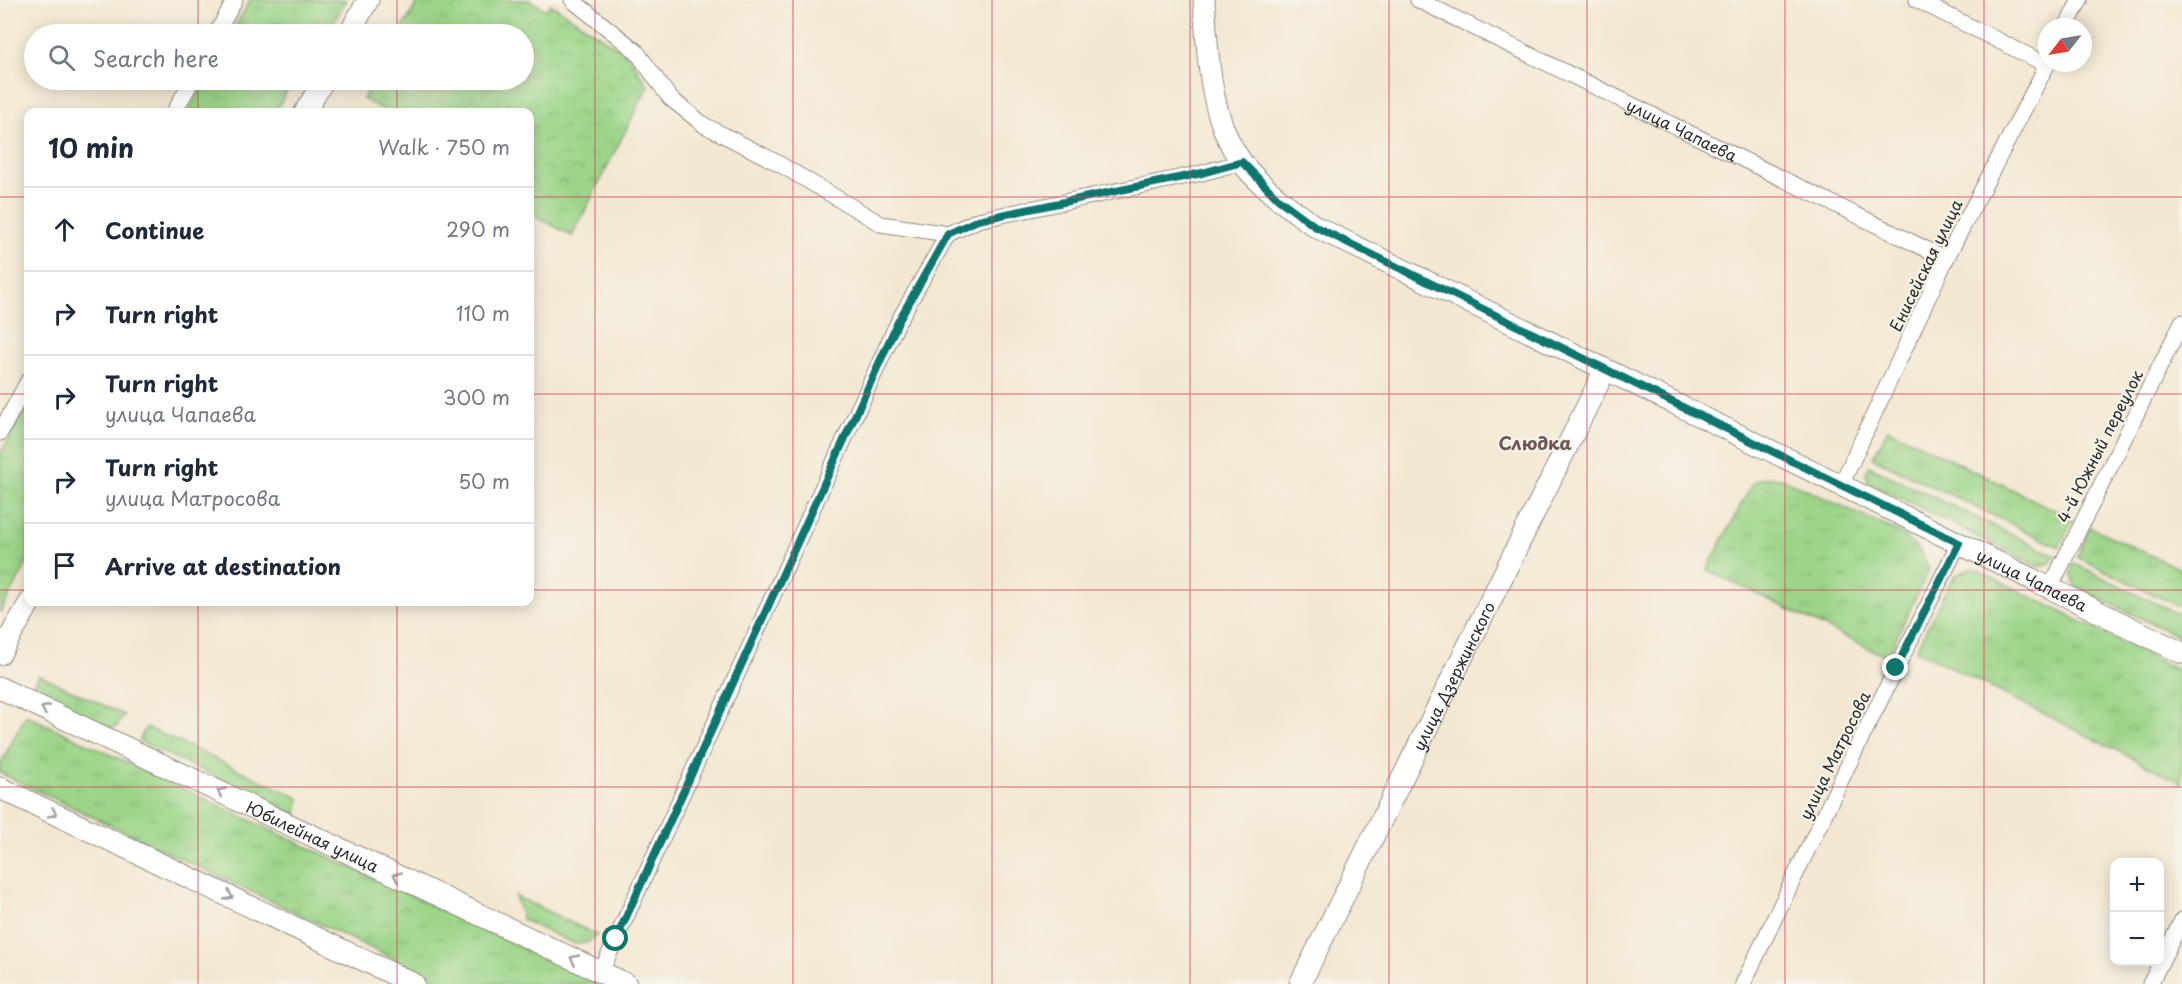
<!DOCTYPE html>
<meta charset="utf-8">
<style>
body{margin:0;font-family:"Playpen Sans",sans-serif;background:#f2f2f3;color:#1f2937}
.controls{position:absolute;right:18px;bottom:18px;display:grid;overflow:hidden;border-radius:12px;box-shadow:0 3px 15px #0003}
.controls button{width:54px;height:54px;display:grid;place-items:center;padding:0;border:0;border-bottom:2px solid #e0e1e3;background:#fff;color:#1f2937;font:30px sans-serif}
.compass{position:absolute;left:2038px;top:18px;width:54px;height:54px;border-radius:50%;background:#fff;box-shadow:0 3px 15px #0003;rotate:239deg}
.stop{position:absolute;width:18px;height:18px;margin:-14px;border:4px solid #0f766e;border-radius:50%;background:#fff}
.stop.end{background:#0f766e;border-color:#fff;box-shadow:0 2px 6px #0008}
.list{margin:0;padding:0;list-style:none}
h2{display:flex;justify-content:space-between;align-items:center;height:78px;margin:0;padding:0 24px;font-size:26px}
h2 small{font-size:20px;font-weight:400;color:#747a83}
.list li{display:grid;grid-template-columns:39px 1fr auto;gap:18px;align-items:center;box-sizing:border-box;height:84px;padding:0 24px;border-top:2px solid #e0e1e3}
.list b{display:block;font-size:22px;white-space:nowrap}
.list p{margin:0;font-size:20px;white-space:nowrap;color:#747a83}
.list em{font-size:20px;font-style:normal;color:#747a83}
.icon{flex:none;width:33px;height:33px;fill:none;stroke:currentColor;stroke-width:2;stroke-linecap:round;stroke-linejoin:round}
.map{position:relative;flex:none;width:2182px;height:984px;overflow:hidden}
.search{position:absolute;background:#fff;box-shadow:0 3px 15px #0003;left:24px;top:24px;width:510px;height:66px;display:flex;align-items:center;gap:15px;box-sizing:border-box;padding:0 21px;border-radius:33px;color:#747a83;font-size:22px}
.panel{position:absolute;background:#fff;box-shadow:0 3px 15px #0003;left:24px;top:108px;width:510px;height:498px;border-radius:12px}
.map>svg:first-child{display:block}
.grass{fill:url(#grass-tufts);stroke:#64805a;stroke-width:1.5}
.park{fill:url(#park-crowns);stroke:#64805a;stroke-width:1.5}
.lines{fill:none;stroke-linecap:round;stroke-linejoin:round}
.minor-casing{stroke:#8f897e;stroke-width:17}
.secondary-casing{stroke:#8f897e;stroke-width:23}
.minor{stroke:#fff;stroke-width:15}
.secondary{stroke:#fff;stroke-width:21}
.oneway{stroke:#a0a0a0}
.route{stroke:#0f766e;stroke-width:8}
.grid{fill:none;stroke:#d1495b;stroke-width:1.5;stroke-opacity:0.55}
.labels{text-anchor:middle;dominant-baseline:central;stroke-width:4.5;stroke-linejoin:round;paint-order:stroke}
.street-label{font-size:16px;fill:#2b2b2b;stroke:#f7f3e8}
.neighbourhood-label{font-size:18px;font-weight:bold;fill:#6e5756;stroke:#f7f3e8}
</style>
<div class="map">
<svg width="2182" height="984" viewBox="0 0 2182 984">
<defs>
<pattern id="grass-tufts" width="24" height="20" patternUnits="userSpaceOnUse" patternTransform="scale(1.5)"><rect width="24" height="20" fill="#9cd588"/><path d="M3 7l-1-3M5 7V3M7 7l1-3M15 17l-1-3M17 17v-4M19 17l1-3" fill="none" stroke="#87b776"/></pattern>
<pattern id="park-crowns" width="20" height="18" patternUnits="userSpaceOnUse" patternTransform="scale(1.5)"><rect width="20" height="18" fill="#9cd588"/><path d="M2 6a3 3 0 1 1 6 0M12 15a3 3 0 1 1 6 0" fill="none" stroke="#87b776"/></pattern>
</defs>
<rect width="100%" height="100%" fill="#f7f3e8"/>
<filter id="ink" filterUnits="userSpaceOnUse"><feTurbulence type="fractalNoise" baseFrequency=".0167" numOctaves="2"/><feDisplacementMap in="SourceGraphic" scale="12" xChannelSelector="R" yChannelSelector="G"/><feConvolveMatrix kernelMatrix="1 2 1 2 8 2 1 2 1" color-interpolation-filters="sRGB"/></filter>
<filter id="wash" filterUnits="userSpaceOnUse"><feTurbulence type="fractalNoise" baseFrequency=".008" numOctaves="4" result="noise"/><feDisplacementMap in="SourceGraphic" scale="24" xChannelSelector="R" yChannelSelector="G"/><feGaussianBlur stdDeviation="1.35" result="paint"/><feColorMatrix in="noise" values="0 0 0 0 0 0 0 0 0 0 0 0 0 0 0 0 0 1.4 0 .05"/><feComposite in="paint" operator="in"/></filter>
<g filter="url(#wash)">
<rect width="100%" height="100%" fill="#f3e7d1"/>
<g class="grass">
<polygon points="250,0 346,0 327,34 231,34"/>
<polygon points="206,80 293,80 275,112 188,112"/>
<polygon points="28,403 28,562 0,613 0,455"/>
<polygon points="1888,429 2073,519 2059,547 1873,458"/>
<polygon points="1869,466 2056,556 2048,565 2039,567 1868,482 1866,473"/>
<polygon points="1764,478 1781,478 1900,533 1921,552 1929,569 1887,657 1707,570 1753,482"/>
<polygon points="2090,527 2182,570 2182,608 2077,557"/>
<polygon points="2073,563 2182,616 2182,638 2076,587 2071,574"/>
<polygon points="1973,568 2182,672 2182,783 1916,650 1947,588 1957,574"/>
<polygon points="39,675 124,715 117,726 112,728 32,690"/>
<polygon points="26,715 599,984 447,984 0,773 0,765"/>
<polygon points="146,727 299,798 297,815 139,741"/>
<polygon points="515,896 597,935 587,943 575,944 523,920"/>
</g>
<polygon class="park" points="419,0 529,0 546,10 551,4 628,55 648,86 572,236 530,213 530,112 389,112 363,99 374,80 524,80 524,34 399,34"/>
</g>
<g filter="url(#ink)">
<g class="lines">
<defs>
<g id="minor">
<polyline points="572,0 636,51 670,98 704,125 776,162 881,224 948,234 978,220 1202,173 1242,162"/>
<path id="s1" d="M 1418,0 L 1946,259"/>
<polyline points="1917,0 2047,65"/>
<polyline points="2066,27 2080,0"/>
<polyline points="216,34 235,0"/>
<polyline points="174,112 192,80"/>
<polyline points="0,433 28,381"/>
<polyline points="1841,485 1946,259 2048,63"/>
<polyline points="2050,588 2182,322"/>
<polyline points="601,972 898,322 948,234"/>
<polyline points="1743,984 1853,755 1959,543"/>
<polyline points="2150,984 2182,920"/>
</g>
<g id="secondary">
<path id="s2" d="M 1204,0 C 1208,54 1208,118 1243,164 C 1263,189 1290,208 1316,227 L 2182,653"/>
<polyline points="349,34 368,0"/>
<polyline points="305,112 324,80"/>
<polyline points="0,654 30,602"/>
<path id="s3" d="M 0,688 L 626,984"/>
<polyline points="0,788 414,984"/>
<path id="s4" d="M 1300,984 L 1605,370"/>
</g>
</defs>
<use href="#minor" class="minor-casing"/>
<use href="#secondary" class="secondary-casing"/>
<use href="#minor" class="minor"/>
<use href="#secondary" class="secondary"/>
</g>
<defs><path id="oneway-chevron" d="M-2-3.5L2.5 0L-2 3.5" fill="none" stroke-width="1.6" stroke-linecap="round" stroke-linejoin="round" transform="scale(1.5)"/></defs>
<g class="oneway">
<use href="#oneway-chevron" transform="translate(45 709) rotate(-155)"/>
<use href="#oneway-chevron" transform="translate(221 792) rotate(-155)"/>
<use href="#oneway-chevron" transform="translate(53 813) rotate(25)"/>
<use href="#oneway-chevron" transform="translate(397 876) rotate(-155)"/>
<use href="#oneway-chevron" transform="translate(229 896) rotate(25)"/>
<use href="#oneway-chevron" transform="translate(574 959) rotate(-155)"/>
</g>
</g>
<g class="lines" filter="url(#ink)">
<polyline class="route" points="616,939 898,322 948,234 978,220 1202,173 1242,162 1278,199 1316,227 1959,543 1896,668"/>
</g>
<path class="grid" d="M 198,0 L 198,34M 397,0 L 397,34M 595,0 L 595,984M 793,0 L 793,984M 992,0 L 992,984M 1190,0 L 1190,984M 1389,0 L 1389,984M 1587,0 L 1587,984M 1785,0 L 1785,984M 1984,0 L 1984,984M 198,80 L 198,112M 397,80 L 397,112M 0,197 L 28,197M 530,197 L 2182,197M 0,394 L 28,394M 530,394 L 2182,394M 0,590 L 28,590M 530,590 L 2182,590M 198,602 L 198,984M 397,602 L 397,984M 0,787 L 2182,787"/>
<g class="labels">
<g class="street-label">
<text stroke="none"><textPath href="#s1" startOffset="294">улица Чапаева</textPath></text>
<text transform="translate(1925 265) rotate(-64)">Енисейская улица</text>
<text transform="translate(2099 446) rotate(-63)">4-й Южный переулок</text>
<text stroke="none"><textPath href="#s2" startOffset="1066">улица Чапаева</textPath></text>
<text stroke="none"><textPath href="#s4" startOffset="344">улица Дзержинского</textPath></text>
<text transform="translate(1834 755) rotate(-64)">улица Матросова</text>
<text stroke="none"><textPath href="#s3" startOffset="346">Юбилейная улица</textPath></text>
</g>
<g class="neighbourhood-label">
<text x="1535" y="442">Слюдка</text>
</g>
</g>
</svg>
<div class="controls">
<button>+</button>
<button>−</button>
</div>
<svg class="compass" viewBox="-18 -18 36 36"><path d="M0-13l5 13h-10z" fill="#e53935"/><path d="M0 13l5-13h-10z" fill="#747a83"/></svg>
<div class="stop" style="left:616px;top:939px"></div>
<div class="stop end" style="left:1896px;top:668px"></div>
<div class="search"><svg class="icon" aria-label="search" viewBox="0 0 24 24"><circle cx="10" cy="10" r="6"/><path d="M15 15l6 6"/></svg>Search here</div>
<section class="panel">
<h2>10 min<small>Walk · 750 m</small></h2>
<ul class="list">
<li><svg class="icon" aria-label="ahead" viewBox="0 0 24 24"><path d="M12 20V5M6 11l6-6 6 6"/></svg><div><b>Continue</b></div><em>290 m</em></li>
<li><svg class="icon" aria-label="right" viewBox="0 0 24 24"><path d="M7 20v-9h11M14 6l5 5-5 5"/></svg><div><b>Turn right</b></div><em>110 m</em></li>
<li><svg class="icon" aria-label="right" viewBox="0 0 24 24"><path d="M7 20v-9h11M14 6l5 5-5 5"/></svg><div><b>Turn right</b><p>улица Чапаева</p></div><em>300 m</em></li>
<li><svg class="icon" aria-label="right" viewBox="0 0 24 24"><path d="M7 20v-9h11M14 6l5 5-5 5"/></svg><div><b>Turn right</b><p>улица Матросова</p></div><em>50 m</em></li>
<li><svg class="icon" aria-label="arrive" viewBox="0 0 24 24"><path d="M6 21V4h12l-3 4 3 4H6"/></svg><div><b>Arrive at destination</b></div></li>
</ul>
</section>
</div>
